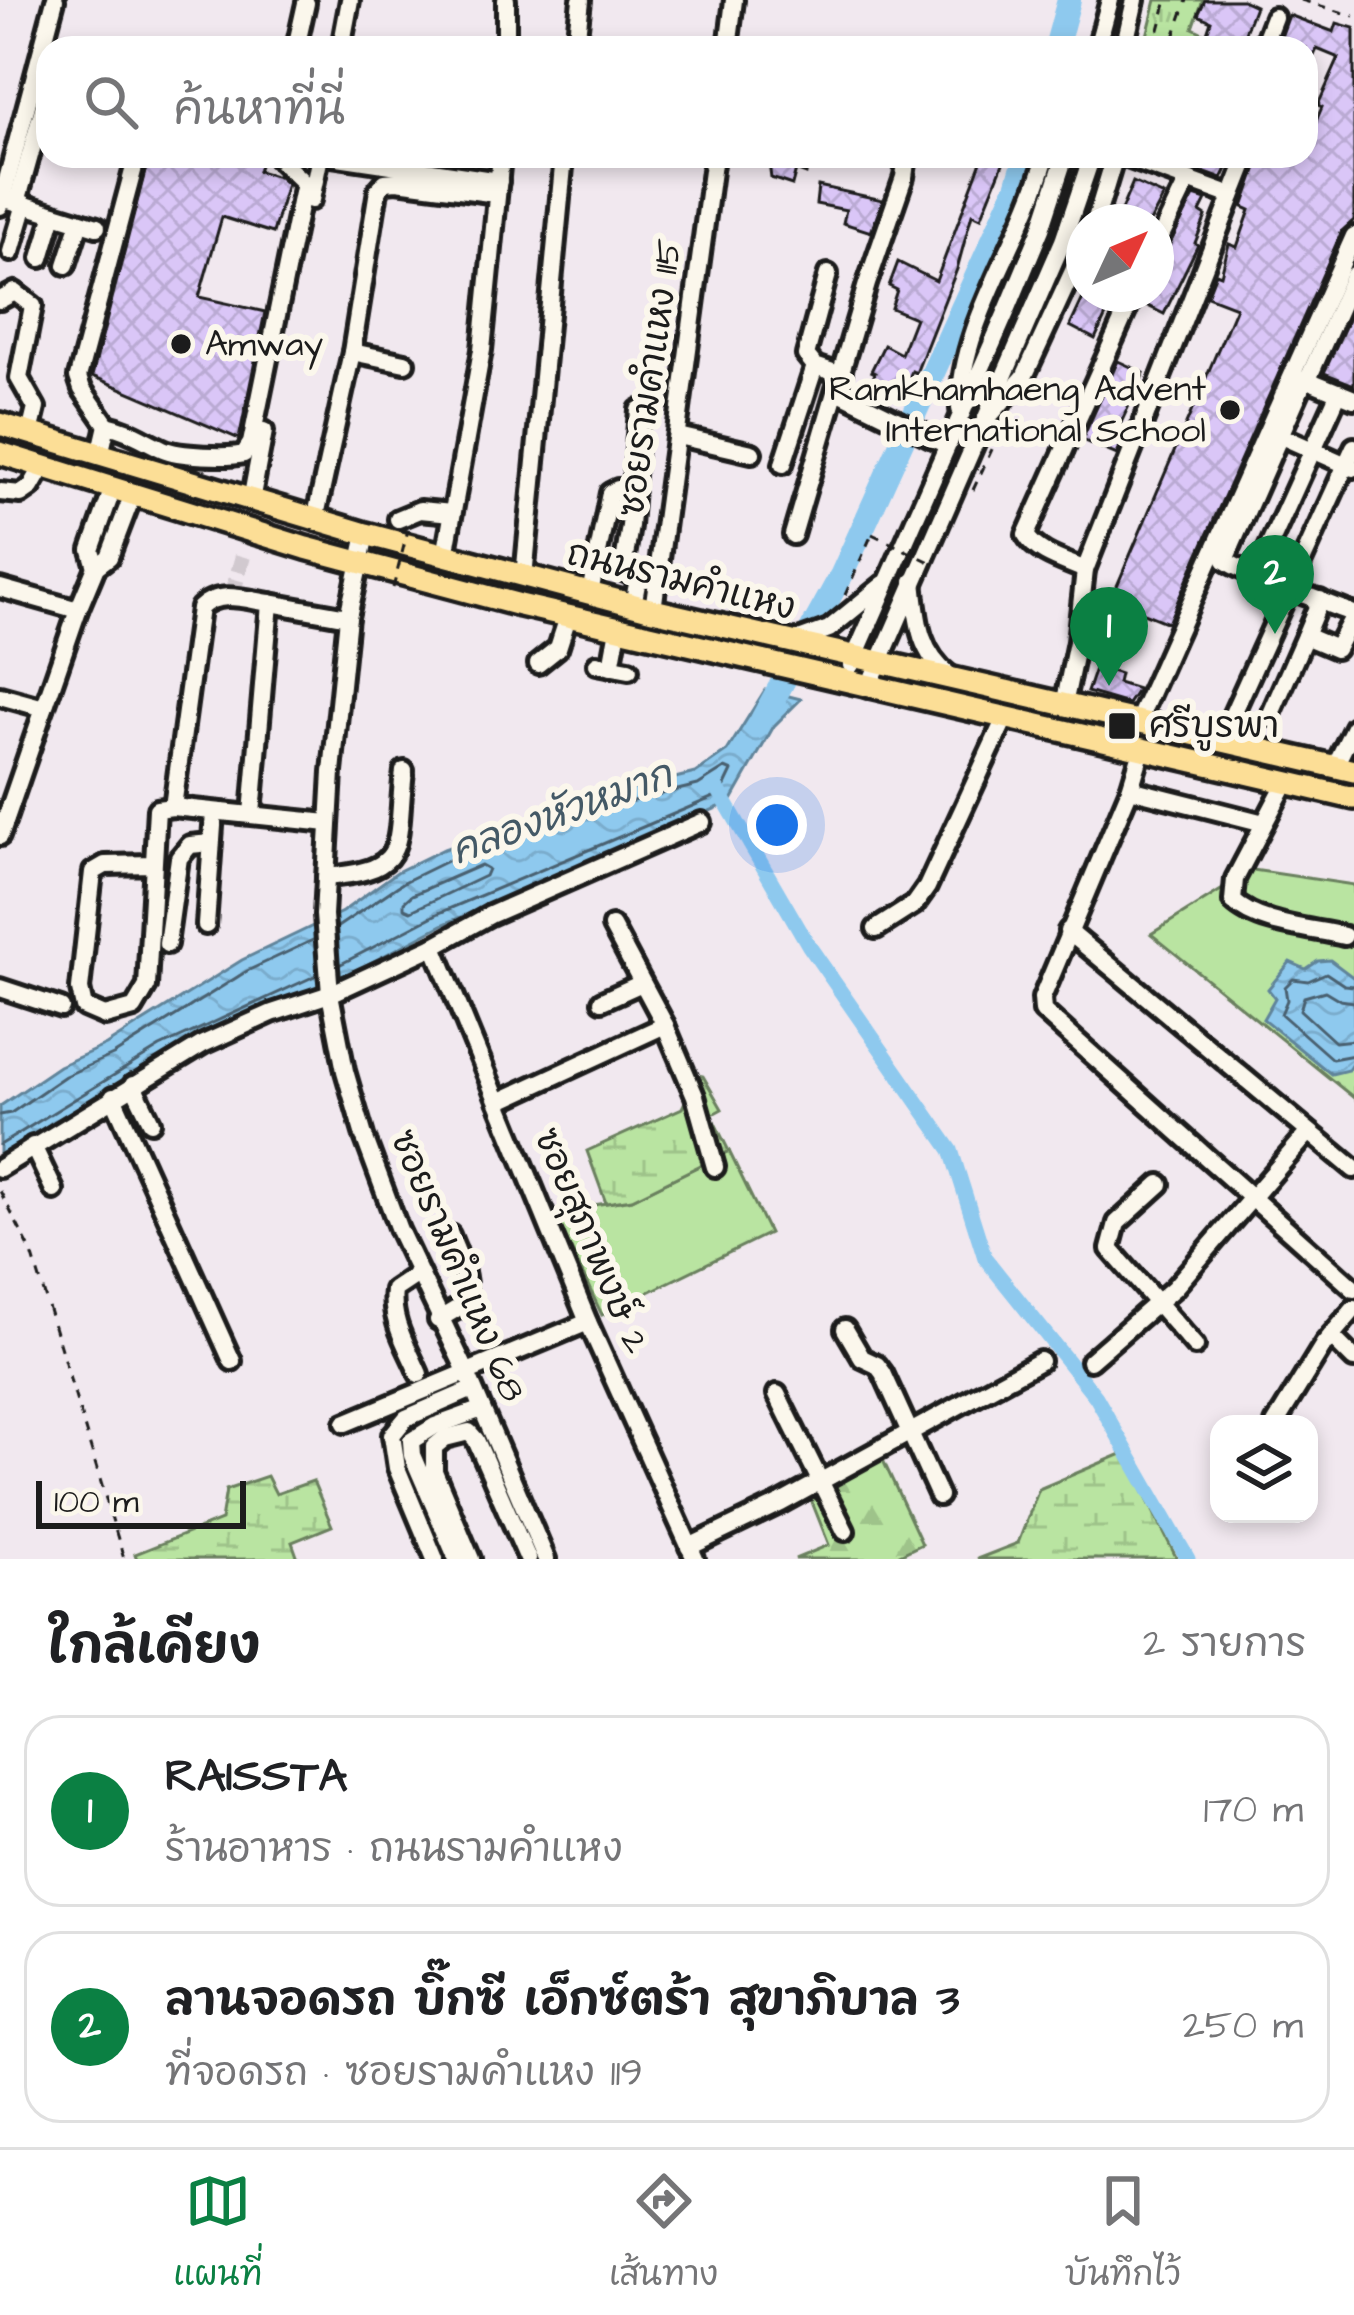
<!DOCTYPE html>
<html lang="th">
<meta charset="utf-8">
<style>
body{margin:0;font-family:"Architects Daughter","Playpen Sans Thai",sans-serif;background:#f2f2f2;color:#202124}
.controls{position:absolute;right:36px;bottom:36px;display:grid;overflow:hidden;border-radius:24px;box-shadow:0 6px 18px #0003}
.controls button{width:108px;height:108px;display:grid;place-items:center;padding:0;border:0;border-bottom:3px solid #e0e0e0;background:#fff;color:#202124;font:60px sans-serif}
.compass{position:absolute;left:1066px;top:204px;width:108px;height:108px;border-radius:50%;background:#fff;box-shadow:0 6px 18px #0003;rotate:46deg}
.scale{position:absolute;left:36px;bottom:30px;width:210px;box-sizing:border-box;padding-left:12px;border:6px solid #1c1c1c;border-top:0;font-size:33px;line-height:42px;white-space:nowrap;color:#1c1c1c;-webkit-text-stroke:9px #fbf7ec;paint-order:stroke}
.you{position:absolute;left:777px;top:825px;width:42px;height:42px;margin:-30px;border:9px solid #fff;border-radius:50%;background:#1a73e8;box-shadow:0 0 0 18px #1a73e833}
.badge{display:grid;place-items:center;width:78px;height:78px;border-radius:50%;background:#0b8043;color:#fff;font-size:39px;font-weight:700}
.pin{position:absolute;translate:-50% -99px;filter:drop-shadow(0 3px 6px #0008)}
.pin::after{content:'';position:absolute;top:63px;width:42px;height:36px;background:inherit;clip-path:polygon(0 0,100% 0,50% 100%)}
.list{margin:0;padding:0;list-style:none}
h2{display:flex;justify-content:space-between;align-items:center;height:156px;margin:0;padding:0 48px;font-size:51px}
h2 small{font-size:39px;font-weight:400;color:#757577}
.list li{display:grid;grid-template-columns:78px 1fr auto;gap:36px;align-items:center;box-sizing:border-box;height:192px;margin:0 24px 24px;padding:0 24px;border:3px solid #e0e0e0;border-radius:36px}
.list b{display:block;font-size:45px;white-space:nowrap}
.list p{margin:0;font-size:39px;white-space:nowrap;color:#757577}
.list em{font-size:39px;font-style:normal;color:#757577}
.icon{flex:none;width:66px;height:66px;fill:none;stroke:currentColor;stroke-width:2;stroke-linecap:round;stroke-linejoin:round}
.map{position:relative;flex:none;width:1354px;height:1559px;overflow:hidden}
.search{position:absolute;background:#fff;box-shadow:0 6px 18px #0003;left:36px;right:36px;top:36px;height:132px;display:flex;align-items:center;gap:30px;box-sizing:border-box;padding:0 42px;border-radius:36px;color:#757577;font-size:45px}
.sheet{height:588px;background:#fff}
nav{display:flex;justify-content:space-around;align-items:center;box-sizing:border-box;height:168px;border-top:3px solid #e0e0e0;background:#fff;font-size:33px;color:#757577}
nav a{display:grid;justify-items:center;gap:6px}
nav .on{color:#0b8043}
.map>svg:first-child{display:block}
.grass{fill:#b9e4a1;stroke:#6a805e;stroke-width:3}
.forest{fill:url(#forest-firs);stroke:#6a805e;stroke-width:3}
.wetland{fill:url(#wetland-marsh);stroke:#6a805e;stroke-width:3}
.park{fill:url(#park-tufts);stroke:#6a805e;stroke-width:3}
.water{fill:url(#water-waves);stroke:#60849a;stroke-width:3}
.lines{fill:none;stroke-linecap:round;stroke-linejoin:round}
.shore{stroke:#4a6170;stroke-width:3}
.canal{stroke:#8ec9ee;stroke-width:15}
.river{stroke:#8ec9ee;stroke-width:24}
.building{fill:url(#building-cross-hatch);stroke:#1c1c1c;stroke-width:3}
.minor-tunnel{stroke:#d1c9cf;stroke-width:16;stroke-dasharray:16 8;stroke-linecap:butt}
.minor-casing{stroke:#1c1c1c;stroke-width:26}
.major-casing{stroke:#1c1c1c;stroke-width:30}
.path{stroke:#1c1c1c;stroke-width:3;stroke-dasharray:9 9;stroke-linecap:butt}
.minor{stroke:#fbf7ec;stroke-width:16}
.major{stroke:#fcde96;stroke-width:21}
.path-bridge{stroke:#1c1c1c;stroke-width:3;stroke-dasharray:9 9;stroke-linecap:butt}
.poi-dot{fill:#1c1c1c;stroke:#fbf7ec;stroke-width:4.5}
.labels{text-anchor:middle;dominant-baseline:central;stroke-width:12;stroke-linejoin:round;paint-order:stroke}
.poi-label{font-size:36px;fill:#1c1c1c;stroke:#fbf7ec;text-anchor:start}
.street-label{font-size:36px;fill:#1c1c1c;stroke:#fbf7ec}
.water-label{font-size:39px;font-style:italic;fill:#445966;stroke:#fbf7ec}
</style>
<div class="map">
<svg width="1354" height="1559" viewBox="0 0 1354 1559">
<defs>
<pattern id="forest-firs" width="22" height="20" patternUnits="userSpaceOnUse" patternTransform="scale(3)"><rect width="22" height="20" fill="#b9e4a1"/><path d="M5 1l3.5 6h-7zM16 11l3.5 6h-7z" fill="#9ec38a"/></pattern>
<pattern id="wetland-marsh" width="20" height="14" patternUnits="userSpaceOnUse" patternTransform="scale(3)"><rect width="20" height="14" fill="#b9e4a1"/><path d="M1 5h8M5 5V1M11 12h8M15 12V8" fill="none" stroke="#9ec38a"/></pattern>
<pattern id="park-tufts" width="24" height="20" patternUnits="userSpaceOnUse" patternTransform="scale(3)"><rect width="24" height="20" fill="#b9e4a1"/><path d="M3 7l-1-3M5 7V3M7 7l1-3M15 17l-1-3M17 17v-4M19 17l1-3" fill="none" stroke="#9ec38a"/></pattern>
<pattern id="water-waves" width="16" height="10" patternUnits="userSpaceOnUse" patternTransform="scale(3)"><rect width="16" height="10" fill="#8ec9ee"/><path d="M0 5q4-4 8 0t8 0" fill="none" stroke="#7aaccc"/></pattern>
<pattern id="building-cross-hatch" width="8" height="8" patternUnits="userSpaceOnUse" patternTransform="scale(3)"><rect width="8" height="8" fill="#dac6f7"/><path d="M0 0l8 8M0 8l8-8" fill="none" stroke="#baaad3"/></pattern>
</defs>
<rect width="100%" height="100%" fill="#f1e8ef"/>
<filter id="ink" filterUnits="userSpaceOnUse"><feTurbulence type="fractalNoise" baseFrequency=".00833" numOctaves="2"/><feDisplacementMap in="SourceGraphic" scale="24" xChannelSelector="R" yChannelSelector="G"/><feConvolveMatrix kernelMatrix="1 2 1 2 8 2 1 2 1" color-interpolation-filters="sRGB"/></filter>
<g filter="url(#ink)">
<g class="grass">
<polygon points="1253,870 1354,885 1354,1098 1151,934"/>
<polygon points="729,1151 769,1233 602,1315 559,1224 594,1205 632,1199"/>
</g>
<polygon class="forest" points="882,1458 922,1544 891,1559 795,1559 829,1545 810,1497"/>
<g class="wetland">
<polygon points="698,1075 703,1076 722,1109 711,1115 729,1151 632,1199 606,1203 587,1151 682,1108"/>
<polygon points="1124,1453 1177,1559 977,1559 1018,1543 1039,1489"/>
<polygon points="267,1476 276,1494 313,1481 332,1526 292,1542 298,1559 137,1559 135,1554 221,1520 226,1490"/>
</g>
<polygon class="park" points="1156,0 1203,0 1193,28 1205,34 1200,48 1144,48"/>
<g class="water">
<polygon points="765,690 801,699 774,726 731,802 444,924 351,973 165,1058 0,1158 0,1106 59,1066 106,1045 242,960 342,912 397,872 444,849 572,804 695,773 727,751"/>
<polygon points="1330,960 1354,978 1354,1061 1348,1070 1331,1074 1263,1019 1275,998 1268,989 1290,962 1306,969 1318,961"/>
</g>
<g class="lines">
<g class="shore">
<polygon points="481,865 488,869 485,876 411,911 404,908 404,902 412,895"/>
<polyline points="336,928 404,882 449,860 576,815 698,785 725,768 732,771 721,794 439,913 339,965"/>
<polyline points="1354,986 1344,985 1326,973 1308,981 1293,979 1285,987 1287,1000 1281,1014 1332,1059 1354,1055"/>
<polyline points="1354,1002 1340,1000 1325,991 1304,997 1300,1010 1335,1042 1354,1040"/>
<polyline points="0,1115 11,1113 65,1076 113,1055 247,971 315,939"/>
<polyline points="0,1145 160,1047 317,975"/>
</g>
<polyline class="canal" points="718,789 809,946 951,1150 985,1258 1096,1397 1188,1559"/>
<g class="river">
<polyline points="1056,48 1069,0"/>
<polyline points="763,718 842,574 1017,187 1026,156"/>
</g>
</g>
<g class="building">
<polygon points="1205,0 1242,0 1255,6 1239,48 1202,48 1211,21 1198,15"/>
<polygon points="1289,15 1334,32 1337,23 1354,28 1354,220 1342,231 1168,623 1111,600 1236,307 1207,296 1216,273 1221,275 1229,244 1237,247 1250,210 1243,207 1261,156 1306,156 1306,145 1322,107 1318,105 1339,58 1317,49 1306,74 1306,48 1277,48"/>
<polygon points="149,156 263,156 258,171 279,177 287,184 273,233 222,217 199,297 265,312 239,439 92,376"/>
<polygon points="768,156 808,161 806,174 796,170 792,185 771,178"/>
<polygon points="983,156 1006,156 981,218 972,214 957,269 916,373 912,371 900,398 870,387 875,373 871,371 884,345 901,354 915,318 891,308 897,290 889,286 898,262 936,281"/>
<polygon points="1159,156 1233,156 1222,179"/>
<polygon points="1133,182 1164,196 1150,222 1116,222"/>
<polygon points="818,186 883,200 871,232 843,223 846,210 816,204"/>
<polygon points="1194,196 1206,200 1200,212 1206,216 1195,243 1198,245 1164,314 1146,305 1151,294 1156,294 1156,270"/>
<polygon points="1085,294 1116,294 1095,339 1070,326"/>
<polygon points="1354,307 1354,385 1324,373"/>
<polygon points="1118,361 1144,373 1113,440 1121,443 1117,455 1082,440"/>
<polygon points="1096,666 1120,674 1118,683 1138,689 1128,704 1087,692"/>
</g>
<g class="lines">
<polyline class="minor-tunnel" points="232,595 245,549"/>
<defs>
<g id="minor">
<polyline points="506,0 506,48"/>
<polyline points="576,45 581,0"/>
<polyline points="296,48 306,3"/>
<polyline points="341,48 350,0"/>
<polyline points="576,48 576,45 619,48"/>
<polyline points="728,48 734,0"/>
<polyline points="1097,48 1110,0"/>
<polyline points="1124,48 1135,0"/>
<polyline points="1262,48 1274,17"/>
<polyline points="331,156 499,181"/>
<polyline points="1122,156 1188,180"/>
<polyline points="9,200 97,227"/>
<polyline points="311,200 320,156"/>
<polyline points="17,202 48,91"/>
<polyline points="0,206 55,0"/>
<polyline points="1095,222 1115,156"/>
<polyline points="1156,246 1188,180 1232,196"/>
<polyline points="11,252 25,204"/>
<polyline points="41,258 54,214"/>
<polyline points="66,265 80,222"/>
<polyline points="828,274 806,355 815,366 842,375"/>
<polyline points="0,300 15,292 33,306 19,378 36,408 30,433"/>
<polyline points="352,352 405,363"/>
<polyline points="1308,379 1354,275"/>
<polyline points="837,391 947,445"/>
<path d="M 1354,399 L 1305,379 L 1225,560 C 1235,570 1332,605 1354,614"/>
<path d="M 960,409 C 960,321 1023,241 1046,156"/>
<polyline points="986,420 1024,377 1084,247"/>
<polyline points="107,425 82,389 78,377 137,156"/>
<polyline points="678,436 752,453"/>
<polyline points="1281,436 1353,468"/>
<path d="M 100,455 L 107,425 C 130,430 143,440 163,449 C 178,456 229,458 244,454 L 251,443 L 304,183 L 276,156"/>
<polyline points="783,464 815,366"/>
<polyline points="0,492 21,494 31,487 43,466"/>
<polyline points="251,501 264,431"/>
<polyline points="398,519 420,510 452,513"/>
<polyline points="315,520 352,352 378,190 385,182 397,181 490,193"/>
<polyline points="366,534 348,617 332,772 324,915 330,994 345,1071 364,1136 399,1230 466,1371 546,1559"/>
<polyline points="793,535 867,284 904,177 907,156"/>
<polyline points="445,556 482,350 501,156"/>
<polyline points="597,559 634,576 637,584 633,605"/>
<polyline points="96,567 91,550 113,488"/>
<polyline points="623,568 630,526 639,410"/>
<path d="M 1085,570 C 1065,561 1037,554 1026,535 L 1134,294"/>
<polyline points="1257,573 1339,392"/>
<polyline points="524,577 564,156"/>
<path d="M 913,581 C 917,618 918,652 950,676"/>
<polyline points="0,588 78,610"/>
<polyline points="590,593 610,493 618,489 631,490"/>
<polyline points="270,603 348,617"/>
<polyline points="653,610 714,156"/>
<polyline points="1305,636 1320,600"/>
<polyline points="796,641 829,629 884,584"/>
<polyline points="538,664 558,648 568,617"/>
<polyline points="597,664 629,670"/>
<polyline points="851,665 1008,308 1041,229 1065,156"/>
<polyline points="611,667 618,629"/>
<polyline points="868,688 1063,241 1092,156"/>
<polyline points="0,696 44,708"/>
<polyline points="1064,705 1077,642 1085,570 1248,156"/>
<polyline points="1270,716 1305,636 1336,649 1354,615"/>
<polyline points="1138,721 1354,236"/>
<polyline points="1221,740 1354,447"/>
<polyline points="1142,750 1130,789 1042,998 1043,1011 1354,1289"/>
<polyline points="1335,766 1354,727"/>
<path d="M 1286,782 L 1235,879 L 1233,901 C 1258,925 1310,928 1344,936"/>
<polyline points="1130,789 1264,823"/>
<path d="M 173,807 L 200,608 C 218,589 247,600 270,603 L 252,814"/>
<polyline points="0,836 78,610 96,567 109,557 133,494"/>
<polyline points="153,864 105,865 93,872 80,989 84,1007 105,1016 134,1008 147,986 157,809 173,807 328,823"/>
<path d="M 326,877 C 412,870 395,846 404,771"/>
<polyline points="206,925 214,812"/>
<polyline points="612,926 665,1025"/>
<polyline points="876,929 915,904 927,887 1005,718"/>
<polyline points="1068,931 1354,1169"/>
<polyline points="167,944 179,858 190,845 211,843"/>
<polyline points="434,946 588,1322 695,1559"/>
<polyline points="0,988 61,1008"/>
<polyline points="602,1001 642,983"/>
<polyline points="133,1085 151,1122"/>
<polyline points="113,1097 232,1361"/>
<polyline points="498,1102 665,1025 695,1096 715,1167"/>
<polyline points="33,1146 54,1190"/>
<polyline points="0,1168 203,1044 272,1013 330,994 434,946 490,915 702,822"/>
<polyline points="1160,1184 1117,1223 1110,1249 1195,1346"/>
<path d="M 418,1274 L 394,1290 C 390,1321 407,1346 419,1374"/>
<path d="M 438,1320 L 463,1305 C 472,1280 459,1259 450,1235"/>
<polyline points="845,1329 862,1358 877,1365 883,1373 939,1496"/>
<polyline points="1331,1336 1354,1359"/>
<polyline points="1090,1361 1174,1288 1309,1132"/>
<polyline points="777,1394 845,1531"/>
<polyline points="345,1423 588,1322"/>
<polyline points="1275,1424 1324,1344 1354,1309"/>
<polyline points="689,1547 781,1503 1040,1361"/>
<polyline points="435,1559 397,1468 392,1435 406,1418 473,1389"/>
<polyline points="457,1559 412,1455 411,1441 435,1426 482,1409"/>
<polyline points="471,1559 434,1471 434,1447 445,1438 469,1432 476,1440 528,1559"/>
</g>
<g id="major">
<polyline points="0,424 366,534 653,610 1354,771"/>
<polyline points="0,453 306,548 520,605 1354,798"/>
</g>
</defs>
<use href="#minor" class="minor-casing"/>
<use href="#major" class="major-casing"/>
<g class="path">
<polyline points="1301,0 1354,16"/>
<polyline points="1154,48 1167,0"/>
<polyline points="1182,48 1183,44 1173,40 1187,0"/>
<polyline points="973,490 1002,428"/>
<polyline points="845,595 872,534"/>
<polyline points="0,1191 32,1253 124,1559"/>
</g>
<use href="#minor" class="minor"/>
<use href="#major" class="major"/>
<g class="path-bridge">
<polyline points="872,534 930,562"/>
<polyline points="393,588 408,530"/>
</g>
</g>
</g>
<g class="poi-dot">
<circle cx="181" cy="344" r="12"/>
<circle cx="1230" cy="410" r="12"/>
<rect x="1107" y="711" width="30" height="30" rx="6"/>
</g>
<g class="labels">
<g class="poi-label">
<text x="205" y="344">Amway</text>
<text x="1206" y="389" text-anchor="end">Ramkhamhaeng Advent<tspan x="1206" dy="41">International School</tspan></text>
<text x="1149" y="726">ศรีบูรพา</text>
</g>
<g class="street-label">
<text transform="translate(651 378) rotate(-82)">ซอยรามคำแหง 115</text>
<text transform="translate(681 581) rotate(14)">ถนนรามคำแหง</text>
<text transform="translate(591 1241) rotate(67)">ซอยสุภาพงษ์ 2</text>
<text transform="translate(457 1266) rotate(67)">ซอยรามคำแหง 68</text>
</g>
<g class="water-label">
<text transform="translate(562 814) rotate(-20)">คลองหัวหมาก</text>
</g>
</g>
</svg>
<div class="controls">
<button><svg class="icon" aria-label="layers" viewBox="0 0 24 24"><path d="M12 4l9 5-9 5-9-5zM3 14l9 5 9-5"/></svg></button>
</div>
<svg class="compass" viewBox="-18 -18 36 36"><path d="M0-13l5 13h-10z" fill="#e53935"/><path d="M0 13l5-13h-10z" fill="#757577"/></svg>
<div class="scale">100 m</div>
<div class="you"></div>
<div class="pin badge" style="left:1109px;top:686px">1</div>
<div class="pin badge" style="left:1275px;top:634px">2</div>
<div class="search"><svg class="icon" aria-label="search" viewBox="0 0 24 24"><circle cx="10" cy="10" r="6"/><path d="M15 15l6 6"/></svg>ค้นหาที่นี่</div>
</div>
<section class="sheet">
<h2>ใกล้เคียง<small>2 รายการ</small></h2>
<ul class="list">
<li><span class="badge">1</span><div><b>RAISSTA</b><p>ร้านอาหาร · ถนนรามคำแหง</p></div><em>170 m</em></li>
<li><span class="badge">2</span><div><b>ลานจอดรถ บิ๊กซี เอ็กซ์ตร้า สุขาภิบาล 3</b><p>ที่จอดรถ · ซอยรามคำแหง 119</p></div><em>250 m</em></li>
</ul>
</section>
<nav>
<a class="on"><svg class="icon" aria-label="map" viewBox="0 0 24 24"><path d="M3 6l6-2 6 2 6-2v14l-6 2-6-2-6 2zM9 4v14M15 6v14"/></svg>แผนที่</a>
<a><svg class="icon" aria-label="directions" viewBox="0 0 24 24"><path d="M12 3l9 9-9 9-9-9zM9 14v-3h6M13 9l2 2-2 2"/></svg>เส้นทาง</a>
<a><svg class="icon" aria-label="saved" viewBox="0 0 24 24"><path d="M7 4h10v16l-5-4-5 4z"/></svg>บันทึกไว้</a>
</nav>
